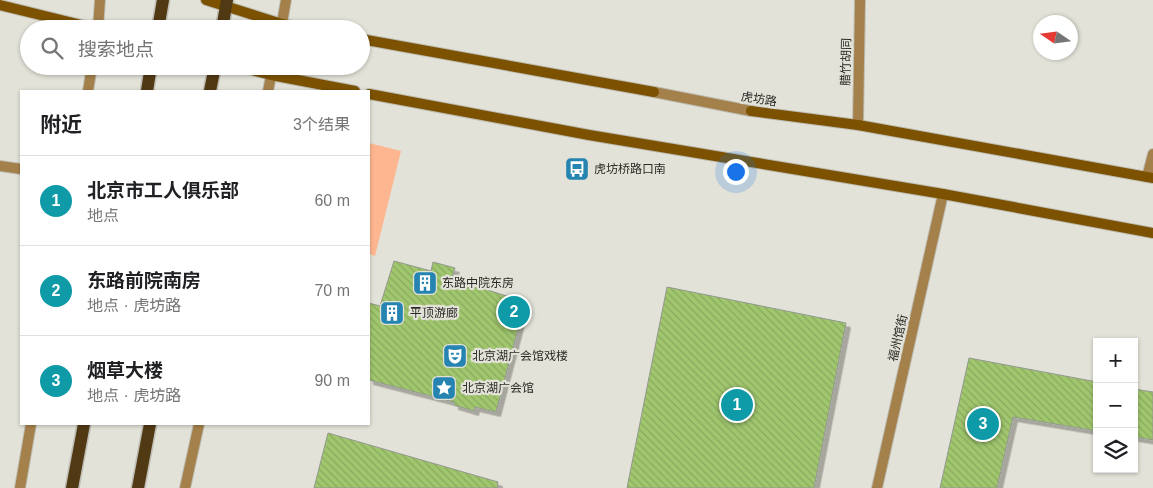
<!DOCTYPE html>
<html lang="zh">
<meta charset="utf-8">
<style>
body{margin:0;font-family:Arial,"Noto Sans SC",sans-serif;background:#f2f2f2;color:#202124}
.controls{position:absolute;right:15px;bottom:15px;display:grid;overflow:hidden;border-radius:0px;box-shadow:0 1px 4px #0004}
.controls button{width:45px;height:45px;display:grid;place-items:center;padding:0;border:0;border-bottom:1px solid #e0e0e0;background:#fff;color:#202124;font:25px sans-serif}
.compass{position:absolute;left:1033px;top:15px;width:45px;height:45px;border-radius:50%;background:#fff;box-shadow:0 1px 4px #0004;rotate:283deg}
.you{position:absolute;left:735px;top:171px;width:18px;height:18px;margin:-12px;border:4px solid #fff;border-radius:50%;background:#1a73e8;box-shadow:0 0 0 8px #1a73e833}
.badge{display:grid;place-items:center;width:32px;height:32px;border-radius:50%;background:#2584b0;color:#fff;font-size:16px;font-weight:700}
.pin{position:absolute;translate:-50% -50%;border:2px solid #fff;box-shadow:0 1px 5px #0006}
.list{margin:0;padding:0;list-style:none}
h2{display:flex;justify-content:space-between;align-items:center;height:65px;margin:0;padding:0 20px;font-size:21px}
h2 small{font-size:16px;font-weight:400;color:#757577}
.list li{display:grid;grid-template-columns:32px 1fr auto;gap:15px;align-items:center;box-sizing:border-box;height:90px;padding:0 20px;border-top:1px solid #e0e0e0}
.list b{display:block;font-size:19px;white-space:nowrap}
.list p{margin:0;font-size:16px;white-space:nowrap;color:#757577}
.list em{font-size:16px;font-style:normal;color:#757577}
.icon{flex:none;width:28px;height:28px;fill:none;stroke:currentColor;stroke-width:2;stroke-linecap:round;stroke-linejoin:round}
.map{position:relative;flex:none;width:1153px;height:488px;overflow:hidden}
.search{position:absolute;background:#fff;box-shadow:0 1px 4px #0004;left:20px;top:20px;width:350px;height:55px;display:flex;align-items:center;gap:12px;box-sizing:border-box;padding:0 18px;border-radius:28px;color:#757577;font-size:19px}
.panel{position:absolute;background:#fff;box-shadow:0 1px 4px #0004;left:20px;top:90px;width:350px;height:335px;border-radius:0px}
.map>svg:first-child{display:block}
.green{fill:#fdb68f}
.building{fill:url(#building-back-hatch);stroke:#93988f;filter:url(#shadow)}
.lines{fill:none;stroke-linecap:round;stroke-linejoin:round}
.service-casing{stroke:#bebdb4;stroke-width:12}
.minor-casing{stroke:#bebdb4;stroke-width:12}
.tertiary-casing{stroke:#bebdb4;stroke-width:12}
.secondary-casing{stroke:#bebdb4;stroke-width:12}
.primary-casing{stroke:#bebdb4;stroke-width:15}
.service{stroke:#a4804b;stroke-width:10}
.minor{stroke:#a4804b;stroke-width:10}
.tertiary{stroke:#a4804b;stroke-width:10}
.secondary{stroke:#7c5200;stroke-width:10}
.primary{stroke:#513914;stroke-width:12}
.labels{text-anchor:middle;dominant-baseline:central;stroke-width:4.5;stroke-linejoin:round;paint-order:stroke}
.street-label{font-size:12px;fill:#2a2a26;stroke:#e3e2d8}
.poi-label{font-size:12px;fill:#2a2a26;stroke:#e3e2d8;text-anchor:start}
</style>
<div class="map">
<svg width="1153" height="488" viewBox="0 0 1153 488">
<defs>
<pattern id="building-back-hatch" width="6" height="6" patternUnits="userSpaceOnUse" patternTransform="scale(1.25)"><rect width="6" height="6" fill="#a0c66e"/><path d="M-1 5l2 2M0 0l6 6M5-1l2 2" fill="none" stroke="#8aaa5f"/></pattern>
<filter id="shadow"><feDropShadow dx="4.5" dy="4.5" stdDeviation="0" flood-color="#0004"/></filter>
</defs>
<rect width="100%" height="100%" fill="#e3e2d8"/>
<polygon class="green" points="369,143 401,151 375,256 369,254"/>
<g class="building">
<polygon points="394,261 431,271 433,262 455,268 452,277 463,280 463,282 525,302 496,412 475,407 474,411 454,405 454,402 369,380 369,303 380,306"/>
<polygon points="667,287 846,323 814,488 627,488"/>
<polygon points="969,358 1097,382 1097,431 1013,417 997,488 940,488"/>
<polygon points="1134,389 1153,392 1153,440 1134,437"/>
<polygon points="328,433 498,482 497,488 314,488"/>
</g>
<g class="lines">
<defs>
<g id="service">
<polyline points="858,125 860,0"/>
<polyline points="877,488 943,194"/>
</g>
<g id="minor">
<polyline points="0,166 21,169"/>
<polyline points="1147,177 1153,154"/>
</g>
<g id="tertiary">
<polyline points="98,29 100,0"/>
<polyline points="281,29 286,0"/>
<polyline points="88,91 92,66"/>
<polyline points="268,91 273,66"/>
<polyline points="654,92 751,111"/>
<polyline points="20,488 31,424"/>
<polyline points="185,488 199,424"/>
</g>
<g id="secondary">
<polyline points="206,0 282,24 307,29"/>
<polyline points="0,5 98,29"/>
<polyline points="361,39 654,92"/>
<polyline points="237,66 271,75 355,91"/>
<polyline points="369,94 589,135 943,194 1153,233"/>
<polyline points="751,111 858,125 1153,178"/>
</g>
<g id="primary">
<polyline points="158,29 163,0"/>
<polyline points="222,29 227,0"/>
<polyline points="147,91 151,66"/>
<polyline points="210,91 215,66"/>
<polyline points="72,488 84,424"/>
<polyline points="138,488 150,424"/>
</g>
</defs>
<use href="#service" class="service-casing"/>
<use href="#minor" class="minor-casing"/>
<use href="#tertiary" class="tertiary-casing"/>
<use href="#secondary" class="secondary-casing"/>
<use href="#primary" class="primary-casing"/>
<use href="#service" class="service"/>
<use href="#minor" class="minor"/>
<use href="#tertiary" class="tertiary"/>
<use href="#secondary" class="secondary"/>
<use href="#primary" class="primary"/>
</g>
<defs>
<symbol id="bus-square" viewBox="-11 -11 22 22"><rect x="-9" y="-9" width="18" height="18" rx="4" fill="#2584b0" stroke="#e3e2d8"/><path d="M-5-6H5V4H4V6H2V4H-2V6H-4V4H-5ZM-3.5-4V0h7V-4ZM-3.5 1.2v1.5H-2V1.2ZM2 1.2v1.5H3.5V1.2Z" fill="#fff"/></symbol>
<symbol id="building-square" viewBox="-11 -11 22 22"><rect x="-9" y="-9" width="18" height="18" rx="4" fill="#2584b0" stroke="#e3e2d8"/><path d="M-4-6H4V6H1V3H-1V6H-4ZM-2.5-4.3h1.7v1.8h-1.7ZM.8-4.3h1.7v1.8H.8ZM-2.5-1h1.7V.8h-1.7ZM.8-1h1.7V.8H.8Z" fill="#fff"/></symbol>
<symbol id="theatre-square" viewBox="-11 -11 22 22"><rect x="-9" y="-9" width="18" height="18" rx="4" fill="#2584b0" stroke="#e3e2d8"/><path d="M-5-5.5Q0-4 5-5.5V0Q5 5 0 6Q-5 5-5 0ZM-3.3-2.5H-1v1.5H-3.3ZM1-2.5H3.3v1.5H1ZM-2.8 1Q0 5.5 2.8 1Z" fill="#fff"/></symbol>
<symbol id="sight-square" viewBox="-11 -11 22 22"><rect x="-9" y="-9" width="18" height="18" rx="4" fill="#2584b0" stroke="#e3e2d8"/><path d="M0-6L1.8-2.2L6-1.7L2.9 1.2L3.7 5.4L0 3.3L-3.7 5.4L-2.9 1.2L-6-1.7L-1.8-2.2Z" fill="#fff"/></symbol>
</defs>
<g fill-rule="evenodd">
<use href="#bus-square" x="563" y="155" width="28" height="28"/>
<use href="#building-square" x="411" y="269" width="28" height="28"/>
<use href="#building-square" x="378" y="299" width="28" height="28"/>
<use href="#theatre-square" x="441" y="342" width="28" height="28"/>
<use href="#sight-square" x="430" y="374" width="28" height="28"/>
</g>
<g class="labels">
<g class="street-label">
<text transform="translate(846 62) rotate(-89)">腊竹胡同</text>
<text transform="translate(759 99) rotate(9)">虎坊路</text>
<text transform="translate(898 338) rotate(-77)">福州馆街</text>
</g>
<g class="poi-label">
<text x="594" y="169">虎坊桥路口南</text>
<text x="442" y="283">东路中院东房</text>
<text x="410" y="313">平顶游廊</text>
<text x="472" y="356">北京湖广会馆戏楼</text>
<text x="462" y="388">北京湖广会馆</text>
</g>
</g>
</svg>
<div class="controls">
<button>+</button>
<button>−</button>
<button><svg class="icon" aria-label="layers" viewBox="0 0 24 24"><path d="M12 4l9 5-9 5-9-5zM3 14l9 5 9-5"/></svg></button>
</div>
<svg class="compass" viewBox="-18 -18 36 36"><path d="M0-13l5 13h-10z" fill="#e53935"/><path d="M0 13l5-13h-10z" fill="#757577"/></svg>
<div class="you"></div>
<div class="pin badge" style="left:737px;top:405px;background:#0f9aa8">1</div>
<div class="pin badge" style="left:514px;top:312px;background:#0f9aa8">2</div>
<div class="pin badge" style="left:983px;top:424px;background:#0f9aa8">3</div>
<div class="search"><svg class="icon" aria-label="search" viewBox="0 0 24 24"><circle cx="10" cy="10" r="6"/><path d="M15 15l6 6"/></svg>搜索地点</div>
<section class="panel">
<h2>附近<small>3个结果</small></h2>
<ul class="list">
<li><span class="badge" style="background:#0f9aa8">1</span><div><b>北京市工人俱乐部</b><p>地点</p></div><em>60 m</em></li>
<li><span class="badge" style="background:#0f9aa8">2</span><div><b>东路前院南房</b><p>地点 · 虎坊路</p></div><em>70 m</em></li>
<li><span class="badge" style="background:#0f9aa8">3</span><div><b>烟草大楼</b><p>地点 · 虎坊路</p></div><em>90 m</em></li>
</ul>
</section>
</div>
